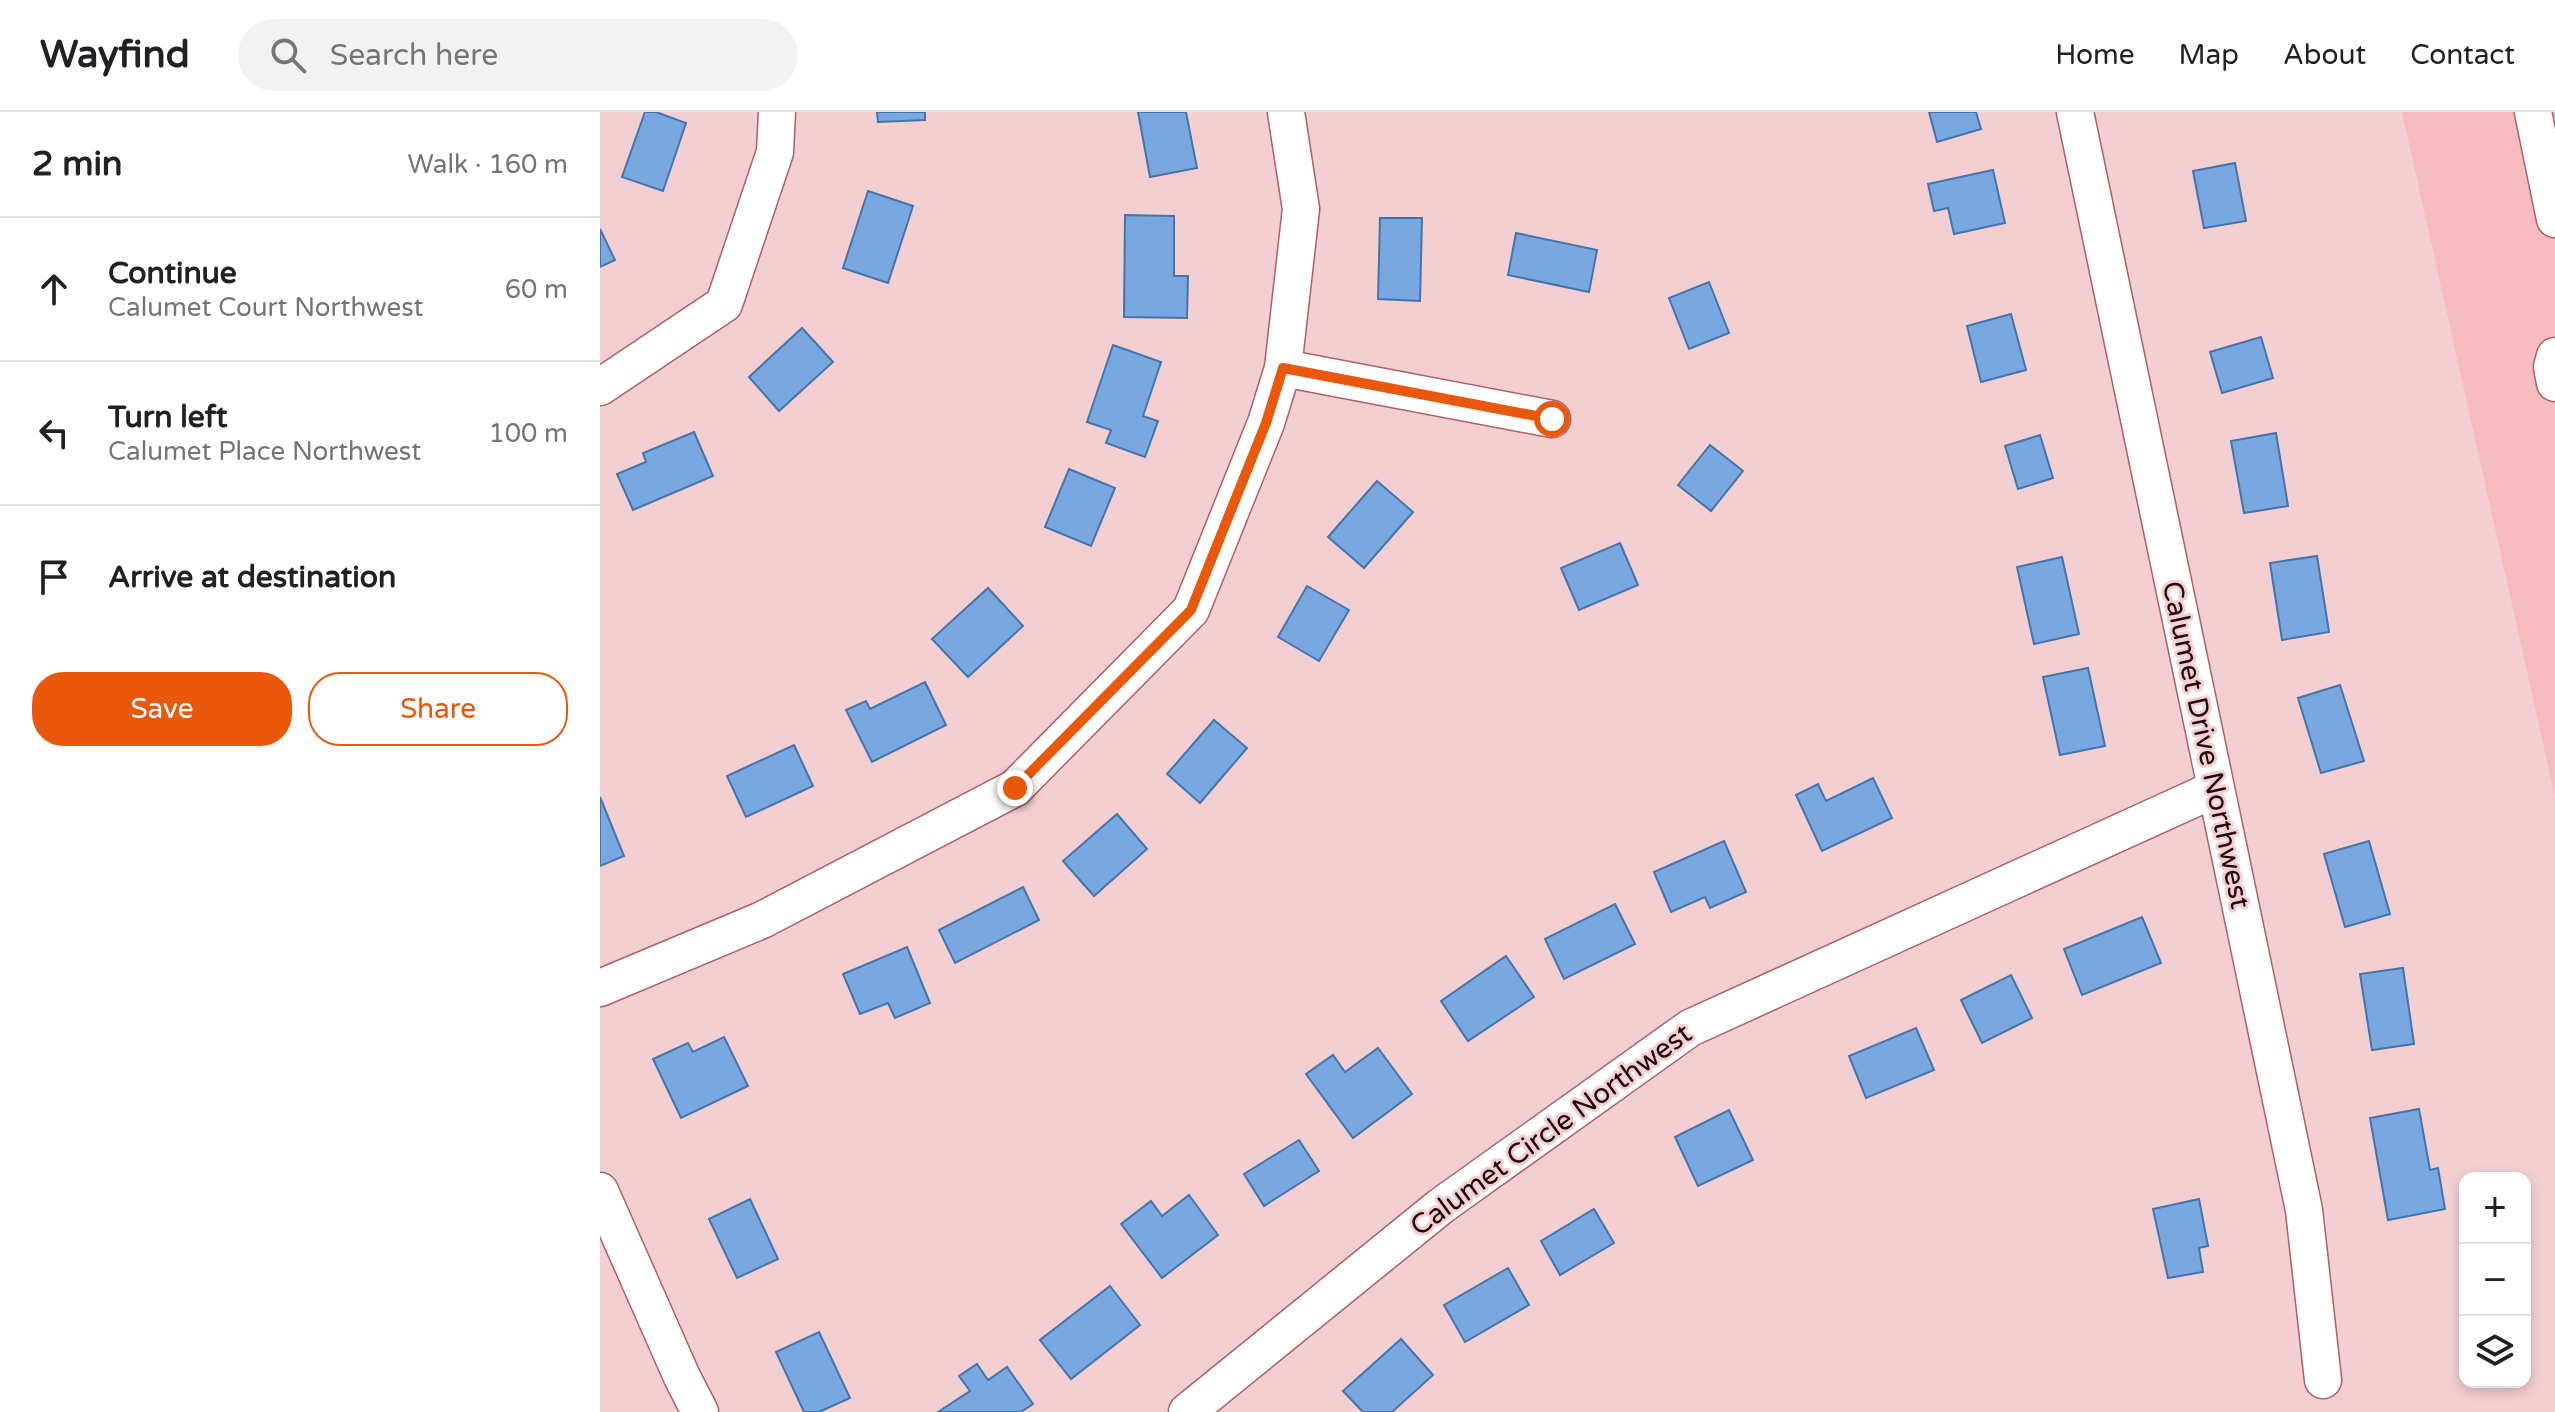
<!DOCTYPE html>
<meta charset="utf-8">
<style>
body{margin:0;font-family:"Varela Round",sans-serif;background:#f2f2f2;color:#202124}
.controls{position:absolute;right:24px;bottom:24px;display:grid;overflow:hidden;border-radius:16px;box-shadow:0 4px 12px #0003}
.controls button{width:72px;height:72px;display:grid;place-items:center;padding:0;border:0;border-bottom:2px solid #e0e0e0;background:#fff;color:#202124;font:40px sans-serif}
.stop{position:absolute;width:24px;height:24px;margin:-18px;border:6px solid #ea580c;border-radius:50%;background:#fff}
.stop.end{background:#ea580c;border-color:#fff;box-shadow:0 2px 8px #0008}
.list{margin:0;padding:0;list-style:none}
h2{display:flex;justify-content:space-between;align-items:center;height:104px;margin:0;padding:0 32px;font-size:34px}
h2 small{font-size:26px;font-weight:400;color:#757577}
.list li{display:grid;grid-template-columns:52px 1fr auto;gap:24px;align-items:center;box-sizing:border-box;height:144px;padding:0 32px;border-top:2px solid #e0e0e0}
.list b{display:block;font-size:30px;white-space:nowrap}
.list p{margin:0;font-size:26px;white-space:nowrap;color:#757577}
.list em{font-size:26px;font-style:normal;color:#757577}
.actions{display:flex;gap:16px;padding:24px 32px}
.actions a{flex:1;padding:18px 0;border:2px solid #ea580c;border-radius:32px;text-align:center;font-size:28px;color:#ea580c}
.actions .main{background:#ea580c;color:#fff}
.icon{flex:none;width:44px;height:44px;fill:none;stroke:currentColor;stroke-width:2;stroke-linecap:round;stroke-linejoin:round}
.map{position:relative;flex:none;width:1955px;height:1300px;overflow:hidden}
header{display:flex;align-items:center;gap:48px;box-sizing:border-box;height:112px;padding:0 40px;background:#fff;border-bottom:2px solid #e0e0e0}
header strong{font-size:38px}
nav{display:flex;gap:44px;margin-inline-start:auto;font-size:28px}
.search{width:560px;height:72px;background:#f2f2f2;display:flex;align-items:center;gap:20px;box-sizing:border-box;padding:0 28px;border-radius:44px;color:#757577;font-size:30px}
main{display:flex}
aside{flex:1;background:#fff}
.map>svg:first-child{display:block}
.built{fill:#f6bcc0}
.building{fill:#79a7e0;stroke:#4474ac;stroke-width:2}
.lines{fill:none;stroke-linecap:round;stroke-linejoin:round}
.minor-casing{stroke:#ae5f67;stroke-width:39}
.minor{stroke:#fff;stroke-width:36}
.route{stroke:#ea580c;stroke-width:10}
.labels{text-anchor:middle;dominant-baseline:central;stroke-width:6;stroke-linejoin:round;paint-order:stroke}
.street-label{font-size:28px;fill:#200408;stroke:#f4cfd1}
</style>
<header>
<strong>Wayfind</strong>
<div class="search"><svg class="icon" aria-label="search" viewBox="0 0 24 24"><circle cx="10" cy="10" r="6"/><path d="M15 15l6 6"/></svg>Search here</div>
<nav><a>Home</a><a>Map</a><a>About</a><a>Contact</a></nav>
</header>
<main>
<aside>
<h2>2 min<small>Walk · 160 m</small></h2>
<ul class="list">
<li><svg class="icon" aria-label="ahead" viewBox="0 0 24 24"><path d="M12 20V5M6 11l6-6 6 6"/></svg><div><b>Continue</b><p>Calumet Court Northwest</p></div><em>60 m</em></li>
<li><svg class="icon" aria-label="left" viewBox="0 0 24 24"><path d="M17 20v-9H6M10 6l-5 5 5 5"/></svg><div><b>Turn left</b><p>Calumet Place Northwest</p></div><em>100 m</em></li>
<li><svg class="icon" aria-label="arrive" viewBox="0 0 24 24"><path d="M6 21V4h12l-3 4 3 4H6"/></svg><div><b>Arrive at destination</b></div></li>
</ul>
<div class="actions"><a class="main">Save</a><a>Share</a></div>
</aside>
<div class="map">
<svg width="1955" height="1300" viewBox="0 0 1955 1300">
<rect width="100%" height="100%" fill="#f4cfd1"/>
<polygon class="built" points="1802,0 1955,0 1955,685"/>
<g class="building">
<polygon points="45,0 56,0 86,11 63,79 22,65"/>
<polygon points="277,0 325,0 325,8 278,10"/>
<polygon points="538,0 586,0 597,56 550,65"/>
<polygon points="1329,0 1376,0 1381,17 1337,30"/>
<polygon points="1635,51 1646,109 1604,116 1593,59"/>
<polygon points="1393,58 1405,111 1354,122 1348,96 1334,99 1328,72"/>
<polygon points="268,79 313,94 288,171 243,156"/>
<polygon points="525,103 574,104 574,164 588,164 587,206 524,205"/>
<polygon points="780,106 822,106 820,189 778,187"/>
<polygon points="0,117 15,148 0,155"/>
<polygon points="916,121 997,138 989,180 908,163"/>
<polygon points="1109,170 1129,221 1089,237 1069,186"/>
<polygon points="1411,202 1426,258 1381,270 1367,214"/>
<polygon points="202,216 233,250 179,299 149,265"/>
<polygon points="1661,225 1673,266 1622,281 1610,240"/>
<polygon points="513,233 561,250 543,304 558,309 545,345 506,331 511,318 487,310"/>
<polygon points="94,320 113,364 33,398 17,362 46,350 43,341"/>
<polygon points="1676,321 1688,394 1644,401 1631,329"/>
<polygon points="1440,323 1453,366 1418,377 1405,334"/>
<polygon points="1110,333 1143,359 1111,399 1078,373"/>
<polygon points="469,357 515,376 491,434 445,415"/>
<polygon points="777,369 813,400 764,456 728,425"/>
<polygon points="1020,431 1038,473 979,498 961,456"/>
<polygon points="1717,444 1729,520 1682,528 1670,451"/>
<polygon points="1462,445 1479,522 1434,532 1417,455"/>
<polygon points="707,474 749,498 719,549 678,525"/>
<polygon points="388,476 423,514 368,565 332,527"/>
<polygon points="1488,556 1505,634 1460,643 1443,565"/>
<polygon points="325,570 346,613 272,650 246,598 266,589 270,597"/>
<polygon points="1740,573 1764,649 1721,661 1698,586"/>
<polygon points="614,608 647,636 600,691 567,662"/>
<polygon points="194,633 213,674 146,705 127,664"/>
<polygon points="1273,666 1292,706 1222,739 1196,683 1218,672 1226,689"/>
<polygon points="0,685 24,744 0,754"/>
<polygon points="517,702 547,737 494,784 463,749"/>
<polygon points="1124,729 1146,780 1110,796 1105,785 1071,800 1054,760"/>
<polygon points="1769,729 1790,802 1745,815 1724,742"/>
<polygon points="423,775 439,808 355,851 339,818"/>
<polygon points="1015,792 1035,832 964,867 945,827"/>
<polygon points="1542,805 1561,851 1482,883 1464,837"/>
<polygon points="307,835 330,891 295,906 288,891 260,902 243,862"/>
<polygon points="906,844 934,885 868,929 841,889"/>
<polygon points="1803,856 1814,932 1772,938 1760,862"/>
<polygon points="1411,863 1432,906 1382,931 1361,888"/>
<polygon points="1316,916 1334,958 1266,986 1249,944"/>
<polygon points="124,925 148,974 81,1006 53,947 88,931 93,940"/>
<polygon points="778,936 812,982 753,1026 706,962 733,943 745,960"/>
<polygon points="1819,997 1830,1058 1838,1056 1845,1097 1788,1108 1770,1006"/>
<polygon points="1129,998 1153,1048 1098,1074 1075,1025"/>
<polygon points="699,1028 719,1059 664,1094 644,1062"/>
<polygon points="589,1083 618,1123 562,1166 521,1112 551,1089 562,1104"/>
<polygon points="150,1087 178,1147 137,1166 109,1107"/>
<polygon points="1599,1087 1608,1134 1599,1136 1603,1160 1568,1166 1553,1097"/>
<polygon points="994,1097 1014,1131 960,1163 941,1129"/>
<polygon points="908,1156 929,1193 865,1230 844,1193"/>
<polygon points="510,1174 540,1213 471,1267 440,1228"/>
<polygon points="219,1220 250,1286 219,1300 204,1300 176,1240"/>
<polygon points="801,1227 833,1263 792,1300 763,1300 743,1279"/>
<polygon points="377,1252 388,1268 407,1255 433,1292 421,1300 338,1300 370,1279 359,1264"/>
</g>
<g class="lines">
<defs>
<g id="minor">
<polyline points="1475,0 1704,1098 1723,1268"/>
<polyline points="1933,0 1955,107"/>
<polyline points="1955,244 1952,255 1955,271"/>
<polyline points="683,256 952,307"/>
<polyline points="0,275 124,192 175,40 177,0"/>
<polyline points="0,876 162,808 415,676 591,498 666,311 683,256 701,97 686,0"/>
<polyline points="0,1079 82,1265 100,1300"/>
<polyline points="587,1300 841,1094 1090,916 1615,677"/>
</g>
</defs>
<use href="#minor" class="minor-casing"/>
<use href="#minor" class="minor"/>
</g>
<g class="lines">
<polyline class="route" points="415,676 591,498 666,311 683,256 952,307"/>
</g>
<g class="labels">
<g class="street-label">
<text transform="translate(1606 633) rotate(78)">Calumet Drive Northwest</text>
<text transform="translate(951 1018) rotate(-36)">Calumet Circle Northwest</text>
</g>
</g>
</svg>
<div class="controls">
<button>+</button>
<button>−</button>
<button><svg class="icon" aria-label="layers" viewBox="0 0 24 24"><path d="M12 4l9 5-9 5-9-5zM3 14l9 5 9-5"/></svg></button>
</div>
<div class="stop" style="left:952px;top:307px"></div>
<div class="stop end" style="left:415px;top:676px"></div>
</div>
</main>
